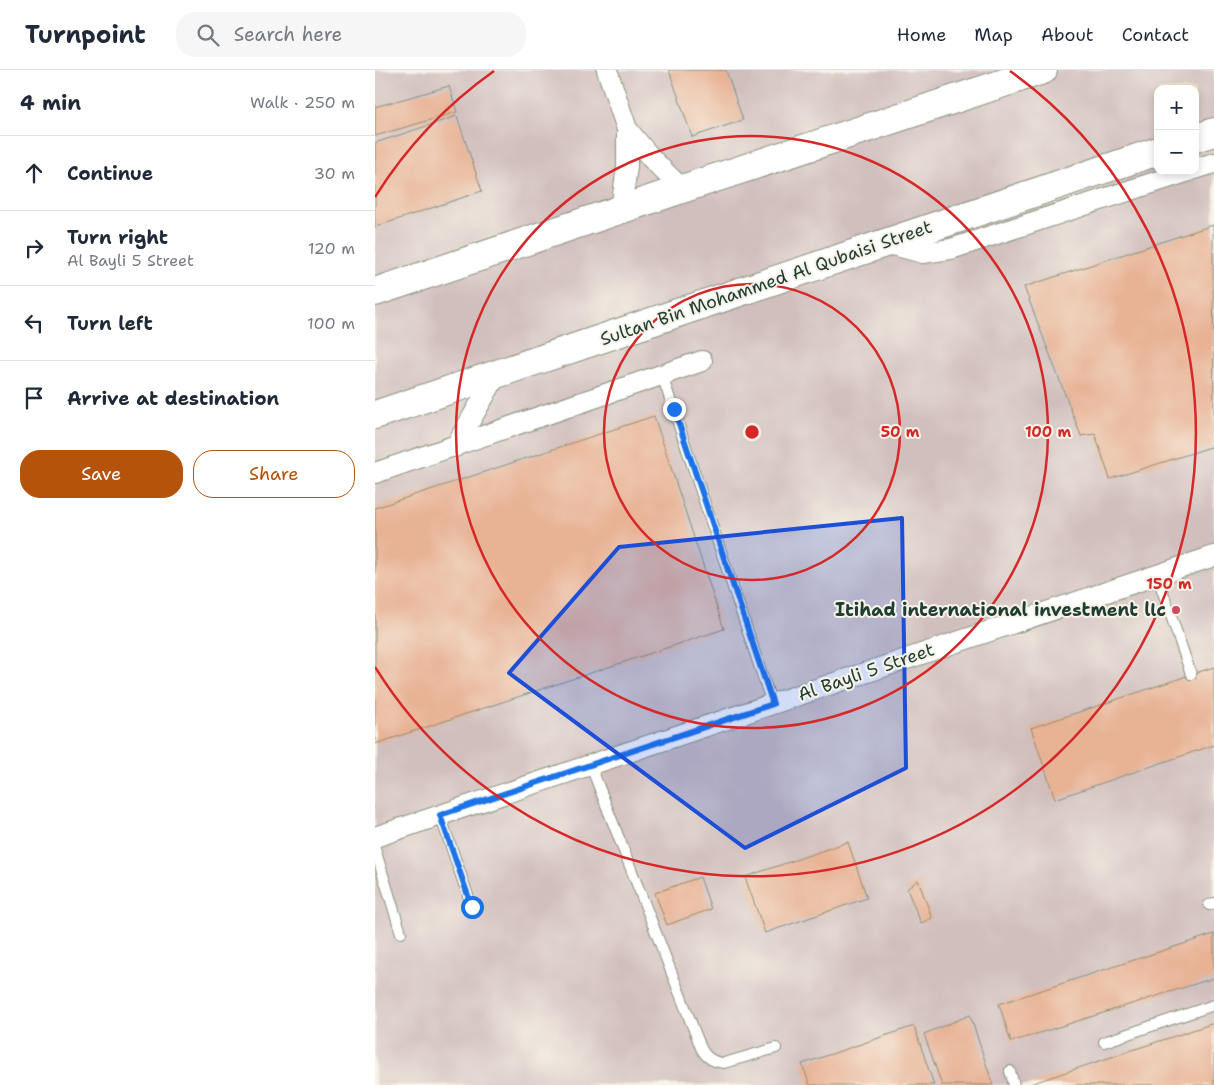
<!DOCTYPE html>
<meta charset="utf-8">
<style>
body{margin:0;font-family:"Shantell Sans",sans-serif;background:#f6f6f7;color:#1f2937}
.controls{position:absolute;right:15px;top:15px;display:grid;overflow:hidden;border-radius:10px;box-shadow:0 2px 8px #0003}
.controls button{width:45px;height:45px;display:grid;place-items:center;padding:0;border:0;border-bottom:1px solid #e0e1e3;background:#fff;color:#1f2937;font:25px sans-serif}
.stop{position:absolute;width:15px;height:15px;margin:-11px;border:4px solid #1a73e8;border-radius:50%;background:#fff}
.stop.end{background:#1a73e8;border-color:#fff;box-shadow:0 1px 5px #0008}
.list{margin:0;padding:0;list-style:none}
h2{display:flex;justify-content:space-between;align-items:center;height:65px;margin:0;padding:0 20px;font-size:21px}
h2 small{font-size:16px;font-weight:400;color:#747a83}
.list li{display:grid;grid-template-columns:32px 1fr auto;gap:15px;align-items:center;box-sizing:border-box;height:75px;padding:0 20px;border-top:1px solid #e0e1e3}
.list b{display:block;font-size:19px;white-space:nowrap}
.list p{margin:0;font-size:16px;white-space:nowrap;color:#747a83}
.list em{font-size:16px;font-style:normal;color:#747a83}
.actions{display:flex;gap:10px;padding:15px 20px}
.actions a{flex:1;padding:11px 0;border:1px solid #b45309;border-radius:20px;text-align:center;font-size:18px;color:#b45309}
.actions .main{background:#b45309;color:#fff}
.icon{flex:none;width:28px;height:28px;fill:none;stroke:currentColor;stroke-width:2;stroke-linecap:round;stroke-linejoin:round}
.map{position:relative;flex:none;width:839px;height:1015px;overflow:hidden}
header{display:flex;align-items:center;gap:30px;box-sizing:border-box;height:70px;padding:0 25px;background:#fff;border-bottom:1px solid #e0e1e3}
header strong{font-size:24px}
nav{display:flex;gap:28px;margin-inline-start:auto;font-size:18px}
.search{width:350px;height:45px;background:#f6f6f7;display:flex;align-items:center;gap:12px;box-sizing:border-box;padding:0 18px;border-radius:20px;color:#747a83;font-size:19px}
main{display:flex}
aside{flex:1;background:#fff}
.map>svg:first-child{display:block}
.industrial{fill:#d1bfbd;fill-rule:evenodd}
.building{fill:#e8b294}
.lines{fill:none;stroke-linecap:round;stroke-linejoin:round}
.service-casing{stroke:#88907e;stroke-width:12}
.minor-casing{stroke:#88907e;stroke-width:22}
.secondary-casing{stroke:#88907e;stroke-width:30}
.service{stroke:#fff;stroke-width:10}
.minor{stroke:#fff;stroke-width:20}
.secondary{stroke:#fff;stroke-width:28}
.route{stroke:#1a73e8;stroke-width:6}
.marked{fill:#1d4ed8;fill-opacity:0.2;stroke:#1d4ed8;stroke-width:4;stroke-linejoin:round}
.ring{fill:none;stroke:#d62828;stroke-width:2.5}
.poi-dot{fill:#d1495b;stroke:#f7f3e8;stroke-width:2}
.labels{text-anchor:middle;dominant-baseline:central;stroke-width:4;stroke-linejoin:round;paint-order:stroke}
.street-label{font-size:18px;fill:#1f3d34;stroke:#f7f3e8}
.poi-label{font-size:18px;font-weight:bold;fill:#1f3d34;stroke:#f7f3e8;text-anchor:end}
.centre{fill:#d62828;stroke:#f7f3e8;stroke-width:2.5}
.ring-label{font-size:15px;text-anchor:middle;font-weight:bold;fill:#d62828;stroke:#f7f3e8;stroke-width:4;stroke-linejoin:round;paint-order:stroke}
</style>
<header>
<strong>Turnpoint</strong>
<div class="search"><svg class="icon" aria-label="search" viewBox="0 0 24 24"><circle cx="10" cy="10" r="6"/><path d="M15 15l6 6"/></svg>Search here</div>
<nav><a>Home</a><a>Map</a><a>About</a><a>Contact</a></nav>
</header>
<main>
<aside>
<h2>4 min<small>Walk · 250 m</small></h2>
<ul class="list">
<li><svg class="icon" aria-label="ahead" viewBox="0 0 24 24"><path d="M12 20V5M6 11l6-6 6 6"/></svg><div><b>Continue</b></div><em>30 m</em></li>
<li><svg class="icon" aria-label="right" viewBox="0 0 24 24"><path d="M7 20v-9h11M14 6l5 5-5 5"/></svg><div><b>Turn right</b><p>Al Bayli 5 Street</p></div><em>120 m</em></li>
<li><svg class="icon" aria-label="left" viewBox="0 0 24 24"><path d="M17 20v-9H6M10 6l-5 5 5 5"/></svg><div><b>Turn left</b></div><em>100 m</em></li>
<li><svg class="icon" aria-label="arrive" viewBox="0 0 24 24"><path d="M6 21V4h12l-3 4 3 4H6"/></svg><div><b>Arrive at destination</b></div></li>
</ul>
<div class="actions"><a class="main">Save</a><a>Share</a></div>
</aside>
<div class="map">
<svg width="839" height="1015" viewBox="0 0 839 1015">
<rect width="100%" height="100%" fill="#f7f3e8"/>
<filter id="ink" filterUnits="userSpaceOnUse"><feTurbulence type="fractalNoise" baseFrequency=".02" numOctaves="2"/><feDisplacementMap in="SourceGraphic" scale="10" xChannelSelector="R" yChannelSelector="G"/><feConvolveMatrix kernelMatrix="1 2 1 2 8 2 1 2 1" color-interpolation-filters="sRGB"/></filter>
<filter id="wash" filterUnits="userSpaceOnUse"><feTurbulence type="fractalNoise" baseFrequency=".0096" numOctaves="4" result="noise"/><feDisplacementMap in="SourceGraphic" scale="20" xChannelSelector="R" yChannelSelector="G"/><feGaussianBlur stdDeviation="1.12" result="paint"/><feColorMatrix in="noise" values="0 0 0 0 0 0 0 0 0 0 0 0 0 0 0 0 0 1.4 0 .05"/><feComposite in="paint" operator="in"/></filter>
<g filter="url(#wash)">
<rect width="100%" height="100%" fill="#f1e3c7"/>
<path class="industrial" d="M 0,0 L 839,0 L 839,1015 L 0,1015 ZM 783,19 L 820,19 L 820,101 L 783,101 Z"/>
<g id="blocks">
<g class="building">
<polygon points="294,0 351,0 368,50 317,67"/>
<polygon points="74,16 82,42 0,66 0,37"/>
<polygon points="82,46 107,121 0,157 0,73"/>
<polygon points="838,155 839,376 735,409 720,364 706,366 649,217"/>
<polygon points="279,346 349,559 0,674 0,438"/>
<polygon points="839,597 839,675 680,729 656,658"/>
<polygon points="473,772 492,828 390,863 370,807"/>
<polygon points="325,807 336,839 292,855 280,823"/>
<polygon points="543,810 557,848 546,853 532,819"/>
<polygon points="839,864 839,908 636,972 624,934"/>
<polygon points="595,945 618,1015 567,1015 549,964"/>
<polygon points="839,953 839,1015 652,1015"/>
<polygon points="539,956 559,1015 435,1015 427,994"/>
</g>
</g>
</g>
<g filter="url(#ink)">
<use href="#blocks" fill-opacity="0" stroke="#88907e" stroke-width="1"/>
<g class="lines">
<defs>
<g id="service">
<polyline points="287,305 397,634"/>
<polyline points="782,505 816,604"/>
<path d="M 215,694 L 326,978 C 331,988 338,992 349,993 L 401,978"/>
<polyline points="65,745 97,837"/>
<polyline points="0,779 26,863"/>
<polyline points="834,835 839,833"/>
<polyline points="729,972 839,935"/>
<polyline points="635,1001 639,1015"/>
</g>
<g id="minor">
<polyline points="232,0 252,59 252,97 246,139"/>
<polyline points="252,59 276,88 307,119"/>
<polyline points="820,99 839,93"/>
<polyline points="511,173 548,183 576,179 814,101"/>
<polyline points="80,377 122,304"/>
<polyline points="0,403 327,291"/>
<polyline points="0,767 839,486"/>
</g>
<g id="secondary">
<polyline points="820,68 839,62"/>
<polyline points="0,222 307,119 668,0"/>
<polyline points="0,345 783,81"/>
</g>
</defs>
<use href="#service" class="service-casing"/>
<use href="#minor" class="minor-casing"/>
<use href="#secondary" class="secondary-casing"/>
<use href="#service" class="service"/>
<use href="#minor" class="minor"/>
<use href="#secondary" class="secondary"/>
</g>
</g>
<g class="lines" filter="url(#ink)">
<polyline class="route" points="97,837 65,745 398,634 299,339"/>
</g>
<path class="marked" d="M 527,448 L 531,698 L 370,778 L 134,603 L 244,477 Z"/>
<g class="ring">
<circle cx="377" cy="362" r="148"/>
<circle cx="377" cy="362" r="296"/>
<path d="M0 127A444 444 0 0 1 119 1M635 1A444 444 0 1 1 0 597"/>
</g>
<circle class="poi-dot" cx="801" cy="540" r="5"/>
<g class="labels">
<g class="street-label">
<text transform="translate(391 213) rotate(-19)">Sultan Bin Mohammed Al Qubaisi Street</text>
<text transform="translate(491 602) rotate(-19)">Al Bayli 5 Street</text>
</g>
<g class="poi-label">
<text x="791" y="540">Itihad international investment llc</text>
</g>
</g>
<circle cx="377" cy="362" r="8" class="centre"/>
<g class="ring-label">
<text x="525" y="367">50 m</text>
<text x="673" y="367">100 m</text>
<text x="794" y="519">150 m</text>
</g>
</svg>
<div class="controls">
<button>+</button>
<button>−</button>
</div>
<div class="stop" style="left:97px;top:837px"></div>
<div class="stop end" style="left:299px;top:339px"></div>
</div>
</main>
